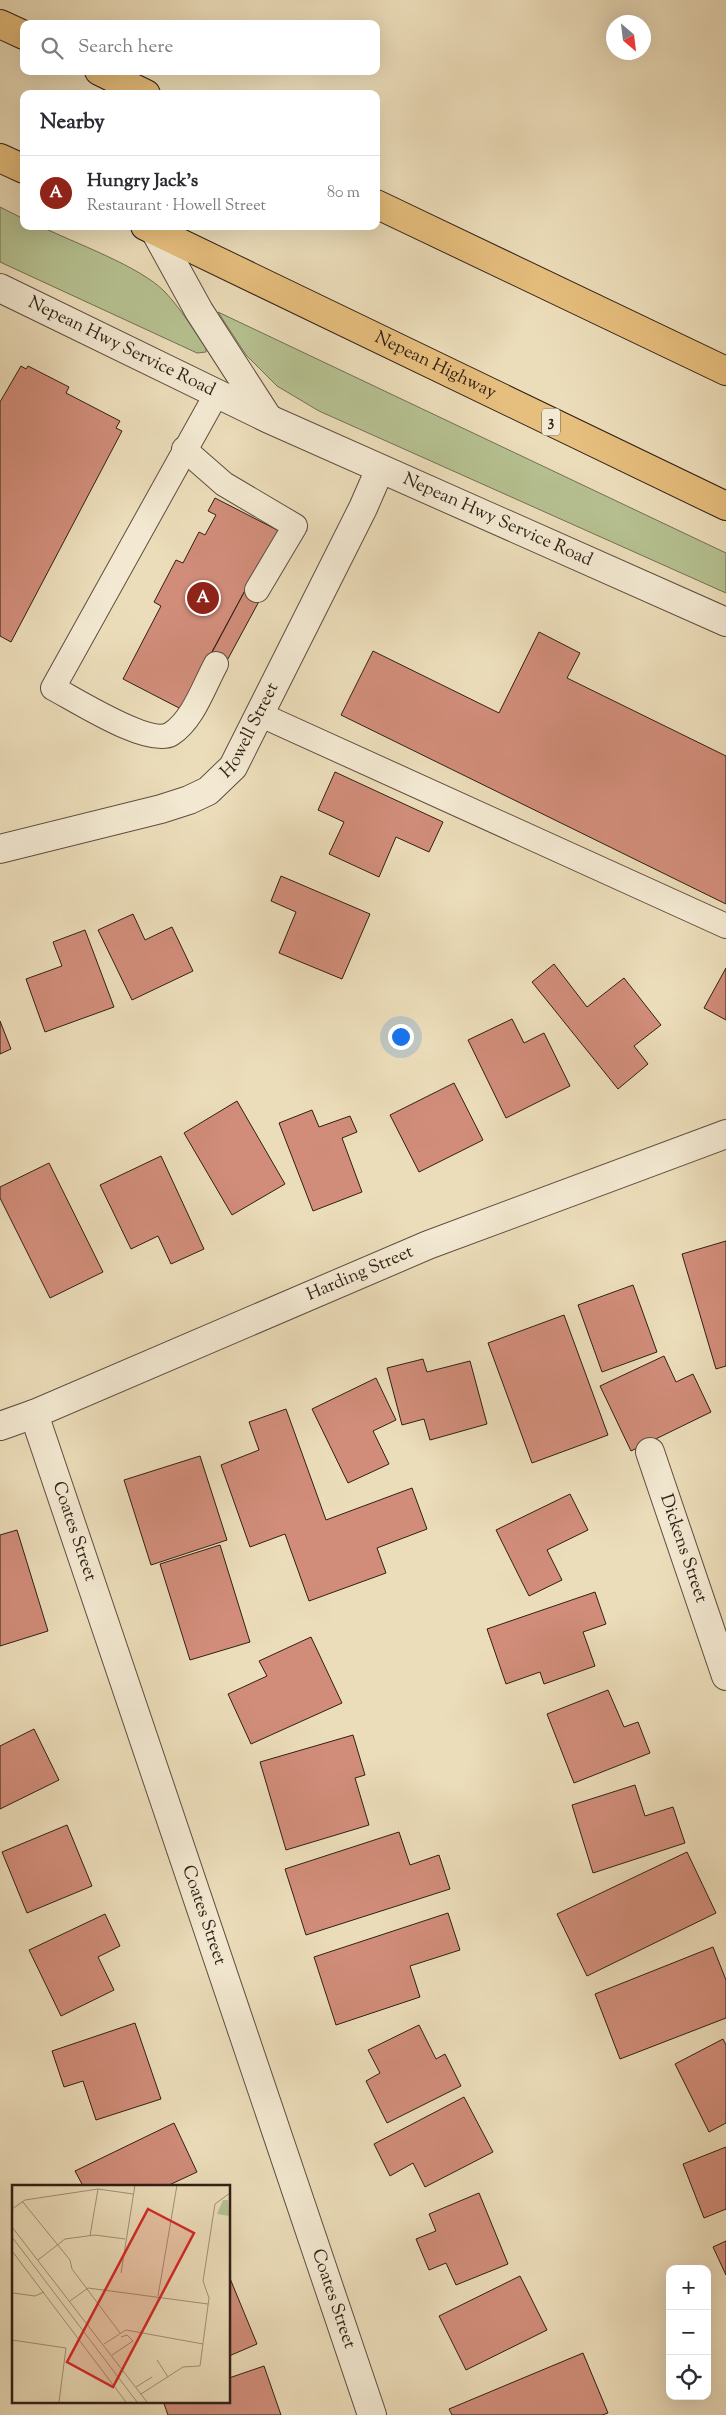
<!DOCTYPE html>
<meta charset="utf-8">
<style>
body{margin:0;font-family:"Sorts Mill Goudy",serif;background:#f2f2f3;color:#2b2b33}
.controls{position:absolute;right:15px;bottom:15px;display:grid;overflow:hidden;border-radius:10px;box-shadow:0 5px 20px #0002}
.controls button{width:45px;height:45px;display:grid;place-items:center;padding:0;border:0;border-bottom:1px solid #e1e1e2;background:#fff;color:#2b2b33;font:25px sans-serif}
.compass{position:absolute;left:606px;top:15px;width:45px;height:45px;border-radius:50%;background:#fff;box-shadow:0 5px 20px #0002;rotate:152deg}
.you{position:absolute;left:400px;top:1036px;width:18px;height:18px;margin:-12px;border:4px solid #fff;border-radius:50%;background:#1a73e8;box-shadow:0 0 0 8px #1a73e833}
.badge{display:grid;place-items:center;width:32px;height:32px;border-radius:50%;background:#8f2418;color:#fff;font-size:16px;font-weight:700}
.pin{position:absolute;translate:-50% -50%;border:2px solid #fff;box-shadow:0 1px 5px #0006}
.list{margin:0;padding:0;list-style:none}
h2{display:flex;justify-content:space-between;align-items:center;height:65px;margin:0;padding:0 20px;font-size:21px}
h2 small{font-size:16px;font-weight:400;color:#7c7c81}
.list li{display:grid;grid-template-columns:32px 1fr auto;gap:15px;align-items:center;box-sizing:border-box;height:75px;padding:0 20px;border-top:1px solid #e1e1e2}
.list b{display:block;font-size:19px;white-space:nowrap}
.list p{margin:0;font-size:16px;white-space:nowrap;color:#7c7c81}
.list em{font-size:16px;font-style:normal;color:#7c7c81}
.icon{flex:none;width:28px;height:28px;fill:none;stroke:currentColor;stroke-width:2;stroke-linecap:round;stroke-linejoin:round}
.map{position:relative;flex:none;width:726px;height:2415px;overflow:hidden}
.search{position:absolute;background:#fff;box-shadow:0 5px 20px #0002;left:20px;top:20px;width:360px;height:55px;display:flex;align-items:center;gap:12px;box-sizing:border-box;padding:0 18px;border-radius:10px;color:#7c7c81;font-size:19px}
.panel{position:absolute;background:#fff;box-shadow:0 5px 20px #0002;left:20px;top:90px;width:360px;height:140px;border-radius:10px}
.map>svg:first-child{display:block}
.green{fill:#b6c191;stroke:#737054}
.building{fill:#d18d7a;stroke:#301f16}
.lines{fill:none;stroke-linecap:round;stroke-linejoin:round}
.service-casing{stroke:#5f4e3f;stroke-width:26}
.minor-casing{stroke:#5f4e3f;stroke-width:30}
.trunk-casing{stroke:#301f16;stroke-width:30}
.service{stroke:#f3e9d2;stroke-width:24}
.minor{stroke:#f3e9d2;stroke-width:28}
.trunk{stroke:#e6be7d;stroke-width:28}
.labels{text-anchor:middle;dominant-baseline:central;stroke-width:4.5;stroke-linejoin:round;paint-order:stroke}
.shield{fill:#f3e9d2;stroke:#6a5c4e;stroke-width:1}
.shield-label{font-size:16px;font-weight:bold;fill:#301f16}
.street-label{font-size:18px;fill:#301f16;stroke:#f3e9d2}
.inset-road{fill:none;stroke:#a19178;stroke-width:1}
.view{fill:#d62828;fill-opacity:0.15;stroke:#d62828;stroke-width:2.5}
.inset-edge{fill:none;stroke:#301f16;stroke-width:2.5}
</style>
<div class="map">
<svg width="726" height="2415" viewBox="0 0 726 2415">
<rect width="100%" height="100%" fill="#ecddba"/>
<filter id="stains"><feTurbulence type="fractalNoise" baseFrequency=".004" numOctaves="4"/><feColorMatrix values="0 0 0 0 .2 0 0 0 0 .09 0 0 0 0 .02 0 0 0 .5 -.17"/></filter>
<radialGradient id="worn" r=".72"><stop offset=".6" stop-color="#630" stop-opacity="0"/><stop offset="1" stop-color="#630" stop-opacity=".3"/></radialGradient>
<g class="green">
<path d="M 0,207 L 24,219 L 24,226 L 40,226 C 74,243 140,266 165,292 C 181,309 193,329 206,348 L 206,352 L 197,353 L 0,262 Z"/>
<polygon points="218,312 726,553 726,593 319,411 277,386 246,355"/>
</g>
<g class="building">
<polygon points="21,366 26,369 28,366 69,387 66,393 120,421 116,428 122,431 11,642 0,636 0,402"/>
<polygon points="215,498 283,533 248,585 181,709 123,679 161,606 154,602 176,560 183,563 199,532 205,535 216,515 208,511"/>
<polygon points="248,585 263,594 223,668 208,660"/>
<polygon points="539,632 580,653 567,678 726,756 726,904 341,715 373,651 499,713"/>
<polygon points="335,772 443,822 429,852 396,837 379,877 329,854 344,822 318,810"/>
<polygon points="281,876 370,914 342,979 279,953 296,912 271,901"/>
<polygon points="133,914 145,940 172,927 193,971 132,1000 98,930"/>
<polygon points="85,930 114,1007 45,1032 26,979 62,966 53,942"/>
<polygon points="554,964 587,1007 624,978 661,1025 634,1046 648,1064 618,1089 532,982"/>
<polygon points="726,968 726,1020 704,1008"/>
<polygon points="512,1019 524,1043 544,1033 570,1086 506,1118 468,1040"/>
<polygon points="0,1021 11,1049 0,1054"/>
<polygon points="454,1083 483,1140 419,1172 390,1115"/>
<polygon points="237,1101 285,1184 232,1215 184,1133"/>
<polygon points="312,1110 319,1127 350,1116 357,1132 342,1138 362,1192 313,1211 279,1123"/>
<polygon points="161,1156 204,1249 171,1264 158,1236 131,1249 100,1185"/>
<polygon points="49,1163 103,1272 50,1298 0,1198 0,1187"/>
<polygon points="726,1241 726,1366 716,1369 682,1254"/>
<polygon points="633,1285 657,1352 602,1372 578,1305"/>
<polygon points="564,1315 608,1435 532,1463 488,1343"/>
<polygon points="664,1356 676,1382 693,1374 711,1412 631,1451 600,1386"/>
<polygon points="423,1359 427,1372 470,1361 487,1424 430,1440 424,1419 402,1425 387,1368"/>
<polygon points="376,1378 396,1420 373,1431 389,1464 348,1483 312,1409"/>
<polygon points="286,1409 326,1520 412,1488 427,1529 377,1548 386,1573 309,1601 285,1534 250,1547 221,1465 259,1450 249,1422"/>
<polygon points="200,1456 227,1540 151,1565 124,1480"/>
<polygon points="570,1494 588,1530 547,1550 562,1580 529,1596 496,1530"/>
<polygon points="17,1530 48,1631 0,1646 0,1535"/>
<polygon points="220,1545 250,1642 190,1660 160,1564"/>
<polygon points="595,1592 606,1624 583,1632 595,1666 544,1684 540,1672 506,1684 487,1629"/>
<polygon points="311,1637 342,1703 251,1744 228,1694 267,1676 259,1661"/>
<polygon points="608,1690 624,1727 638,1722 650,1753 574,1783 547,1714"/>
<polygon points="34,1729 59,1780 0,1809 0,1746"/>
<polygon points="353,1735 365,1775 355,1778 369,1825 286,1850 260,1762"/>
<polygon points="635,1785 645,1816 673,1807 685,1843 593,1873 572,1805"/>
<polygon points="67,1825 92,1886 27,1913 2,1852"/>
<polygon points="399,1832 410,1865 439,1855 450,1889 306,1935 285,1869"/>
<polygon points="687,1852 716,1913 587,1976 557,1914"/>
<polygon points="448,1913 460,1950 410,1966 420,1997 336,2025 314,1957"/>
<polygon points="105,1914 120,1946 98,1957 114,1990 61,2016 29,1950"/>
<polygon points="713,1947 726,1980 726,2018 620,2059 595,1994"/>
<polygon points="135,2023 161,2099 96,2120 83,2081 64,2087 52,2051"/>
<polygon points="419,2025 436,2059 445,2054 461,2086 387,2123 366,2081 380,2073 368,2050"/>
<polygon points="723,2039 726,2045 726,2123 709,2132 675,2064"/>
<polygon points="464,2097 493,2152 425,2187 413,2163 390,2176 374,2144"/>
<polygon points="174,2123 197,2172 167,2186 83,2186 75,2171"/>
<polygon points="726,2147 726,2209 704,2218 683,2164"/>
<polygon points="479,2193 508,2264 456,2285 446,2263 429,2270 416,2239 436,2231 429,2214"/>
<polygon points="726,2241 726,2275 713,2247"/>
<polygon points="229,2276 257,2344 229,2356"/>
<polygon points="520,2276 547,2330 466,2370 439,2316"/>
<polygon points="583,2353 608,2413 602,2415 452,2415 449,2409"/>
<polygon points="264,2366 281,2415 168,2415 163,2401 229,2401 229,2378"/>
</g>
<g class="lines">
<defs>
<g id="service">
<polyline points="184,449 224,484 295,526 257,590"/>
<path d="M 216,664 C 204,686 193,720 171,734 C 149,747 76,700 53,688 L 217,393"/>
<polyline points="259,714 726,926"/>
</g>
<g id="minor">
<polyline points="155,231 199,311 268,418"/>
<path id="s1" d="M 0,288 L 269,419 L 726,622"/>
<path id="s2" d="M 0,849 L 161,809 L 189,800 L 208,791 L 233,767 L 363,508 L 380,469"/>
<path id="s3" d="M 34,1414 L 372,2415"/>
<path id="s4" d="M 0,1426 L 34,1414 L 428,1245 L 726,1134"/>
<path id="s5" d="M 650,1452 L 726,1676"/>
</g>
<g id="trunk">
<polyline points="0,24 24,35"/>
<polyline points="99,71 146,94"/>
<polyline points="0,158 24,169"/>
<polyline points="376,204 726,371"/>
<path id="s6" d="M 145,226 L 726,506"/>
</g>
</defs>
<use href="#service" class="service-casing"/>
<use href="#minor" class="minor-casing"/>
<use href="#trunk" class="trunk-casing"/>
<use href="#service" class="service"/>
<use href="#minor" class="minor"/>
<use href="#trunk" class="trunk"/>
</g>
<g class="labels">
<rect class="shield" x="542" y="408.5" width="18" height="27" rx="4"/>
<g class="shield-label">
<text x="551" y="422">3</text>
</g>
<g class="street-label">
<text stroke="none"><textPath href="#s1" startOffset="135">Nepean Hwy Service Road</textPath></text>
<text stroke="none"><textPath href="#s6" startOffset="322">Nepean Highway</textPath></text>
<text stroke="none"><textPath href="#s1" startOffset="549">Nepean Hwy Service Road</textPath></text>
<text stroke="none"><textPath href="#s2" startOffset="291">Howell Street</textPath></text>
<text stroke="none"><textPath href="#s4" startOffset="391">Harding Street</textPath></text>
<text stroke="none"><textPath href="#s3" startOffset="124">Coates Street</textPath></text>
<text stroke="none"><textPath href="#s5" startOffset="102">Dickens Street</textPath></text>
<text stroke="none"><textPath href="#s3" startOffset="529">Coates Street</textPath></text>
<text stroke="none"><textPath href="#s3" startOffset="934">Coates Street</textPath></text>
</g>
</g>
<g transform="translate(12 2185)">
<rect width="218" height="218" fill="#ecddba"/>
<path d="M 211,15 L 216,15 L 217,31 L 205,29 Z" fill="#b6c191"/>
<path class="inset-road" d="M 10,16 L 58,75 L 60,84 L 108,148M 0,24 L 13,15 L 86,4 L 121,9M 0,42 L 135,217M 78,51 L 86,4M 0,52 L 125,217M 0,66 L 114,217M 26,75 L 53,54 L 83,50 L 113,54M 109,88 L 123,0M 1,108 L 23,111 L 32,107M 146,111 L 165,0M 58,116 L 76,103 L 196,119M 0,155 L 54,163 L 47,217M 92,159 L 114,145 L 191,159M 100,170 L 121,156 L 115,150 L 109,152M 145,175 L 156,192M 124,202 L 140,192M 129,209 L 171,182 L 188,181 L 197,113 L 191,96 L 203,19 L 218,8"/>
<path class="view" d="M 136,24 L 182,48 L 101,202 L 55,177 Z"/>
<rect width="218" height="218" class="inset-edge"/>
</g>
<rect width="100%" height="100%" filter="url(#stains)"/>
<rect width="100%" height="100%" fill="url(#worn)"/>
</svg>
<div class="controls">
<button>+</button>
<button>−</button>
<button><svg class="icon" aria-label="locate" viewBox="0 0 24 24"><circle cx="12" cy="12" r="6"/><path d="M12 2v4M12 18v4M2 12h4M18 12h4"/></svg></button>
</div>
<svg class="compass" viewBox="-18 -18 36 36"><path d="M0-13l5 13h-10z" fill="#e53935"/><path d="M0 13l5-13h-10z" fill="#7c7c81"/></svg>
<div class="you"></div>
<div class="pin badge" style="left:203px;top:598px">A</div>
<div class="search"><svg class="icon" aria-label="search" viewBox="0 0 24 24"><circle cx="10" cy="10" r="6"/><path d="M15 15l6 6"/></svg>Search here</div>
<section class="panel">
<h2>Nearby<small></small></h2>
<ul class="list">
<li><span class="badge">A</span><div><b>Hungry Jack's</b><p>Restaurant · Howell Street</p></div><em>80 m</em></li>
</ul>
</section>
</div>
